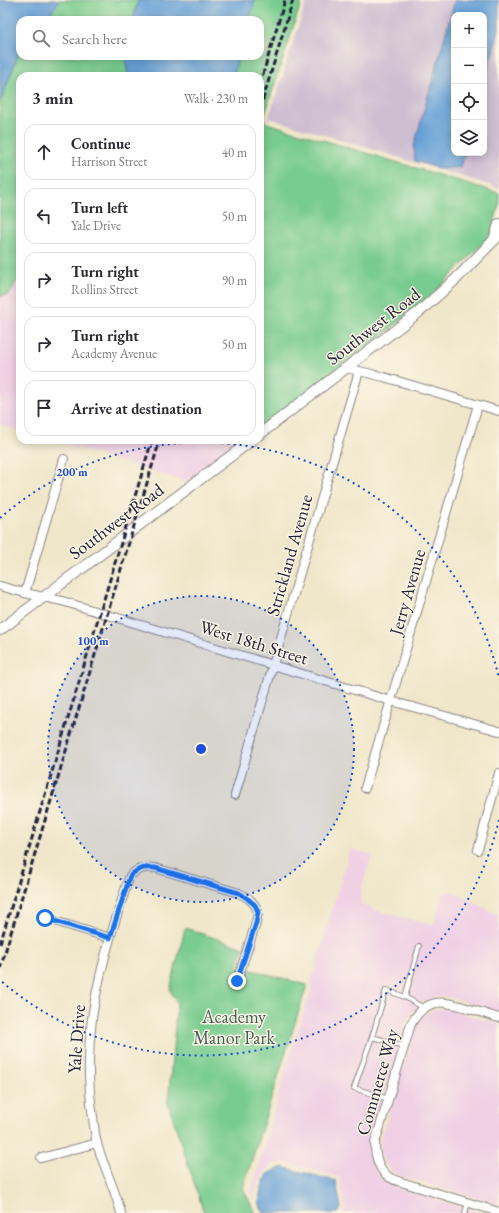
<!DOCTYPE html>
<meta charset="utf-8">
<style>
body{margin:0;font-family:"EB Garamond",serif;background:#f7f7f7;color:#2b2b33}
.controls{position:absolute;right:12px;top:12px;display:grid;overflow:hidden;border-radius:8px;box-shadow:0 2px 10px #0003}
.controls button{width:36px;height:36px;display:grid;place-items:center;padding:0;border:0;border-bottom:1px solid #e1e1e2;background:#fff;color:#2b2b33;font:20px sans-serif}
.stop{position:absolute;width:12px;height:12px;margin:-9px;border:3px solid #1a73e8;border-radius:50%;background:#fff}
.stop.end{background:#1a73e8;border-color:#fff;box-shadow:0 1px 4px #0008}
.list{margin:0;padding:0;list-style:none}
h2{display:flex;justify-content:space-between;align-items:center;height:52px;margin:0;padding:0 16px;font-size:17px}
h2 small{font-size:13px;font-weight:400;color:#7c7c81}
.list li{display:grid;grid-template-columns:26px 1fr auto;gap:12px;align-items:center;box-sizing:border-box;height:56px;margin:0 8px 8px;padding:0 8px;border:1px solid #e1e1e2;border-radius:12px}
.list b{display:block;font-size:15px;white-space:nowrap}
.list p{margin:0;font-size:13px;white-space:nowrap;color:#7c7c81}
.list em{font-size:13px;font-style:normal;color:#7c7c81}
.icon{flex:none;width:22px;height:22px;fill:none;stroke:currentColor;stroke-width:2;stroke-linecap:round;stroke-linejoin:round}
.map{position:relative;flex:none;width:499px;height:1213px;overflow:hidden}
.search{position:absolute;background:#fff;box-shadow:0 2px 10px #0003;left:16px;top:16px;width:248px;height:44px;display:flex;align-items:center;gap:10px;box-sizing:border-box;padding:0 14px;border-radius:12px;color:#7c7c81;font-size:15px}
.panel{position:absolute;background:#fff;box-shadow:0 2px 10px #0003;left:16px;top:72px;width:248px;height:372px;border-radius:12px}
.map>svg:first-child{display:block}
.built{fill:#f0d0e5}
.industrial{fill:#cebed2;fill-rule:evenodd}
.green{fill:#78cc8f;stroke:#4d7765}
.water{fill:#67a1d7;stroke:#446289}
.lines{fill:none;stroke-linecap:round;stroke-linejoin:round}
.service-casing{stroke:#898482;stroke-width:6}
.minor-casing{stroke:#898482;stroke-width:10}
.tertiary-casing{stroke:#898482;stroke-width:12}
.service{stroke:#fff;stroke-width:4}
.minor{stroke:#fff;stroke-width:8}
.tertiary{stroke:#fff;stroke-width:10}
.rail{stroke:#22223b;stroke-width:3;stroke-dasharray:6 3;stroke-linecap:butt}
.route{stroke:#1a73e8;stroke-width:5}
.ring{fill:none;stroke:#1d4ed8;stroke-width:2;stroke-dasharray:2 4}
.labels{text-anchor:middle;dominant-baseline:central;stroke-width:3;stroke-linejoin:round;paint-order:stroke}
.street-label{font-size:18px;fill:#22223b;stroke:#fcf5e5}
.park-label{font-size:18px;fill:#405e58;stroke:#fcf5e5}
.centre{fill:#1d4ed8;stroke:#fcf5e5;stroke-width:2}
.ring-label{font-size:12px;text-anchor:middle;font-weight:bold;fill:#1d4ed8;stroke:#fcf5e5;stroke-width:3;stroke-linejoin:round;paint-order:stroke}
</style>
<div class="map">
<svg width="499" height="1213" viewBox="0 0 499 1213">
<rect width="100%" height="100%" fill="#fcf5e5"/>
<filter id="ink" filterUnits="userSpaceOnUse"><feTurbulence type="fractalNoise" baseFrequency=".025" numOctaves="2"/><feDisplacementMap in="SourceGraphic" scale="8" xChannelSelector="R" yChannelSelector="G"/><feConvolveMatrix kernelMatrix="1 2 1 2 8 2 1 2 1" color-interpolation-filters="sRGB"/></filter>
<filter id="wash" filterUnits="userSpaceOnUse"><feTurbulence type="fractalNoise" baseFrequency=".012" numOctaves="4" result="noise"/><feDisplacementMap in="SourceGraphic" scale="16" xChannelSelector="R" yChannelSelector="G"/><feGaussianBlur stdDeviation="0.9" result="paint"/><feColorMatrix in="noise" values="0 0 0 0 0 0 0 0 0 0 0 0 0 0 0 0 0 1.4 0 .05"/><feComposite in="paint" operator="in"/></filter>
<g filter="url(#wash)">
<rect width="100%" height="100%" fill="#f0e7ca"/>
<g class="built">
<polygon points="20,279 20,431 0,425 0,296 10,294 16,282"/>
<polygon points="50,440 243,440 187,482"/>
<polygon points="350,849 372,855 361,890 361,904 375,910 432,925 436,918 442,894 451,891 499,915 499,1012 449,997 436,997 423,1002 414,1010 406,1022 370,1141 370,1157 375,1170 384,1181 398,1188 483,1213 343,1213 345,1209 340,1180 339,1177 283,1162 276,1164 271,1164 267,1169 264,1171 255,1192 255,1203 251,1192 291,1051 312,987 311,982"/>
<polygon points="436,1009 446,1009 499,1024 499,1205 403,1177 392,1172 384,1162 380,1152 380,1143 415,1027 420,1018 428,1012"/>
</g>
<path class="industrial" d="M 307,0 L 499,0 L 499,188 L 269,118 ZM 454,15 L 484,15 L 484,153 L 454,153 Z"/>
<g class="green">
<polygon points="59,0 139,0 136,7 133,20 44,20 55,7"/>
<polygon points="255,0 302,0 264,117 265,121 267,123 499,193 499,205 490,236 447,280 417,308 346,362 343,361 342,365 260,427 260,76 233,76 239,56 260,56 260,20 249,20"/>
<polygon points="20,49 20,56 127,56 126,61 128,76 20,76 20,279 16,282 10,294 0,296 0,103"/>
<polygon points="185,928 244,948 237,966 307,985 243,1188 255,1213 204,1213 168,1103 177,1003 170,990"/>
</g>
<g class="water">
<polygon points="0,0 59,0 55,7 44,20 20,20 20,49 0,103"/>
<polygon points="139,0 255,0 249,20 133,20 136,7"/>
<polygon points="455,0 499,0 499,29 484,83 484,15 454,15 454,153 465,153 461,167 441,169 415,161 414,146"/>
<polygon points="127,56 239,56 233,76 128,76 126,61"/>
<path d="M 282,1167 L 336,1181 L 341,1208 L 338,1213 L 264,1213 C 255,1201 261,1187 267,1174 Z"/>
</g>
</g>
<g filter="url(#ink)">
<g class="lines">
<defs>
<g id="service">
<polyline points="405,997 419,946"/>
<polyline points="372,1037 404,1046"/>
<polyline points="388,1099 354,1088 372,1037 386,990 405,997 424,1008"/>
<polyline points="465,1213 468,1202"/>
</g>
<g id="minor">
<polyline points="347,368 384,377 499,411"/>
<polyline points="0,586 25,593 62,601 391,701 499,731"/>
<polyline points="25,593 64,459"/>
<polyline points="365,788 478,405"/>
<polyline points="235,795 359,371"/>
<polyline points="478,850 499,773"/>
<polyline points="45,918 110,938"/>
<path d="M 499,1018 C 484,1014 449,1000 436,1003 C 424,1005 416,1015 411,1024 L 375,1143 C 375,1155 378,1169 389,1177 C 392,1179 397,1181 401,1182 L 499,1212"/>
<polyline points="41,1158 97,1143"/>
<path d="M 121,1213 C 115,1189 104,1167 97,1144 C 95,1135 94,1126 93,1117 C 82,1048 94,991 114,925 C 119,909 124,892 130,876 C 138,868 145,867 155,868 L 239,893 L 249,899 L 255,905 L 258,912 L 256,923 L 237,981"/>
</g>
<g id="tertiary">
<polyline points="494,240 499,224"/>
<polyline points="260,434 419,312 456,279 499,235"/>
<polyline points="0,630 252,440"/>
</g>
</defs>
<use href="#service" class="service-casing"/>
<use href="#minor" class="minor-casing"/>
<use href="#tertiary" class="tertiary-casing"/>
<use href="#service" class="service"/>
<use href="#minor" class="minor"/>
<use href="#tertiary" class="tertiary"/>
<g class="rail">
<polyline points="260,84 285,0"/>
<polyline points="260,109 293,0"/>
<polyline points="0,944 152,440"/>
<polyline points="0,969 160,440"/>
</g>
</g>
</g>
<g class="lines" filter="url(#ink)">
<path class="route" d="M 45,918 L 110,938 L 130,876 C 138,868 145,867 155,868 L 239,893 L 248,899 L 255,905 L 258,912 L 256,923 L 237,981"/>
</g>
<circle cx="201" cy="749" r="153" fill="#1d4ed8" fill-opacity=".12"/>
<g class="ring">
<circle cx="201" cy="749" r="153"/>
<path d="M499 820A306 306 0 0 1 0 980M0 518A306 306 0 0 1 499 678"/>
</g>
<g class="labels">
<g class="street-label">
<text transform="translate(373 326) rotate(-38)">Southwest Road</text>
<text transform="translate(116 521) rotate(-37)">Southwest Road</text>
<text transform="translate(289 555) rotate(-74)">Strickland Avenue</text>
<text transform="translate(407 592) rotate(-74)">Jerry Avenue</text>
<text transform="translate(254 642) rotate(17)">West 18th Street</text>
<text transform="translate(76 1039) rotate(-86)">Yale Drive</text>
<text transform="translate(377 1082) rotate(-74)">Commerce Way</text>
</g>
<g class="park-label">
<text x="234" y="1016">Academy<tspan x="234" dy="21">Manor Park</tspan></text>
</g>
</g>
<circle cx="201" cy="749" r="6" class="centre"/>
<g class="ring-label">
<text x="72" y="476">200 m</text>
<text x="93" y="645">100 m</text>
</g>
</svg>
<div class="controls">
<button>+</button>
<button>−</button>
<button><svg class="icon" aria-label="locate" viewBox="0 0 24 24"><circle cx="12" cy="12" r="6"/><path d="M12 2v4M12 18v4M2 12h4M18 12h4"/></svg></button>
<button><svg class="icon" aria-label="layers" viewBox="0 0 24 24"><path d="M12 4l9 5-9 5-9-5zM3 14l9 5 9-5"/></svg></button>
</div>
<div class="stop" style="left:45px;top:918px"></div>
<div class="stop end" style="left:237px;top:981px"></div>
<div class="search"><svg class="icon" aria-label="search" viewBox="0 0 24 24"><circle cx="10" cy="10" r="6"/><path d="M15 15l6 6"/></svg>Search here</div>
<section class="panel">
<h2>3 min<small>Walk · 230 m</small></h2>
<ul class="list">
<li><svg class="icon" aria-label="ahead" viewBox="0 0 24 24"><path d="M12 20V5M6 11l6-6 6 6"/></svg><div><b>Continue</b><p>Harrison Street</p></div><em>40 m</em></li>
<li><svg class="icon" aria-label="left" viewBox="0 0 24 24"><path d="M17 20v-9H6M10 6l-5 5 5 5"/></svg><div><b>Turn left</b><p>Yale Drive</p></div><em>50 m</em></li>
<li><svg class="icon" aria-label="right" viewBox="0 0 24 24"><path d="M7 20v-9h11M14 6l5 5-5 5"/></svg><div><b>Turn right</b><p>Rollins Street</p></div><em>90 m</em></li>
<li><svg class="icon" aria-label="right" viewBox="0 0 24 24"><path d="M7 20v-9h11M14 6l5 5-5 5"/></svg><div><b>Turn right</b><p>Academy Avenue</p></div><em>50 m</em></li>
<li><svg class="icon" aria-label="arrive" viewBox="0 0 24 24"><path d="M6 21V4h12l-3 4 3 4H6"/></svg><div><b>Arrive at destination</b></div></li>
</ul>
</section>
</div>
